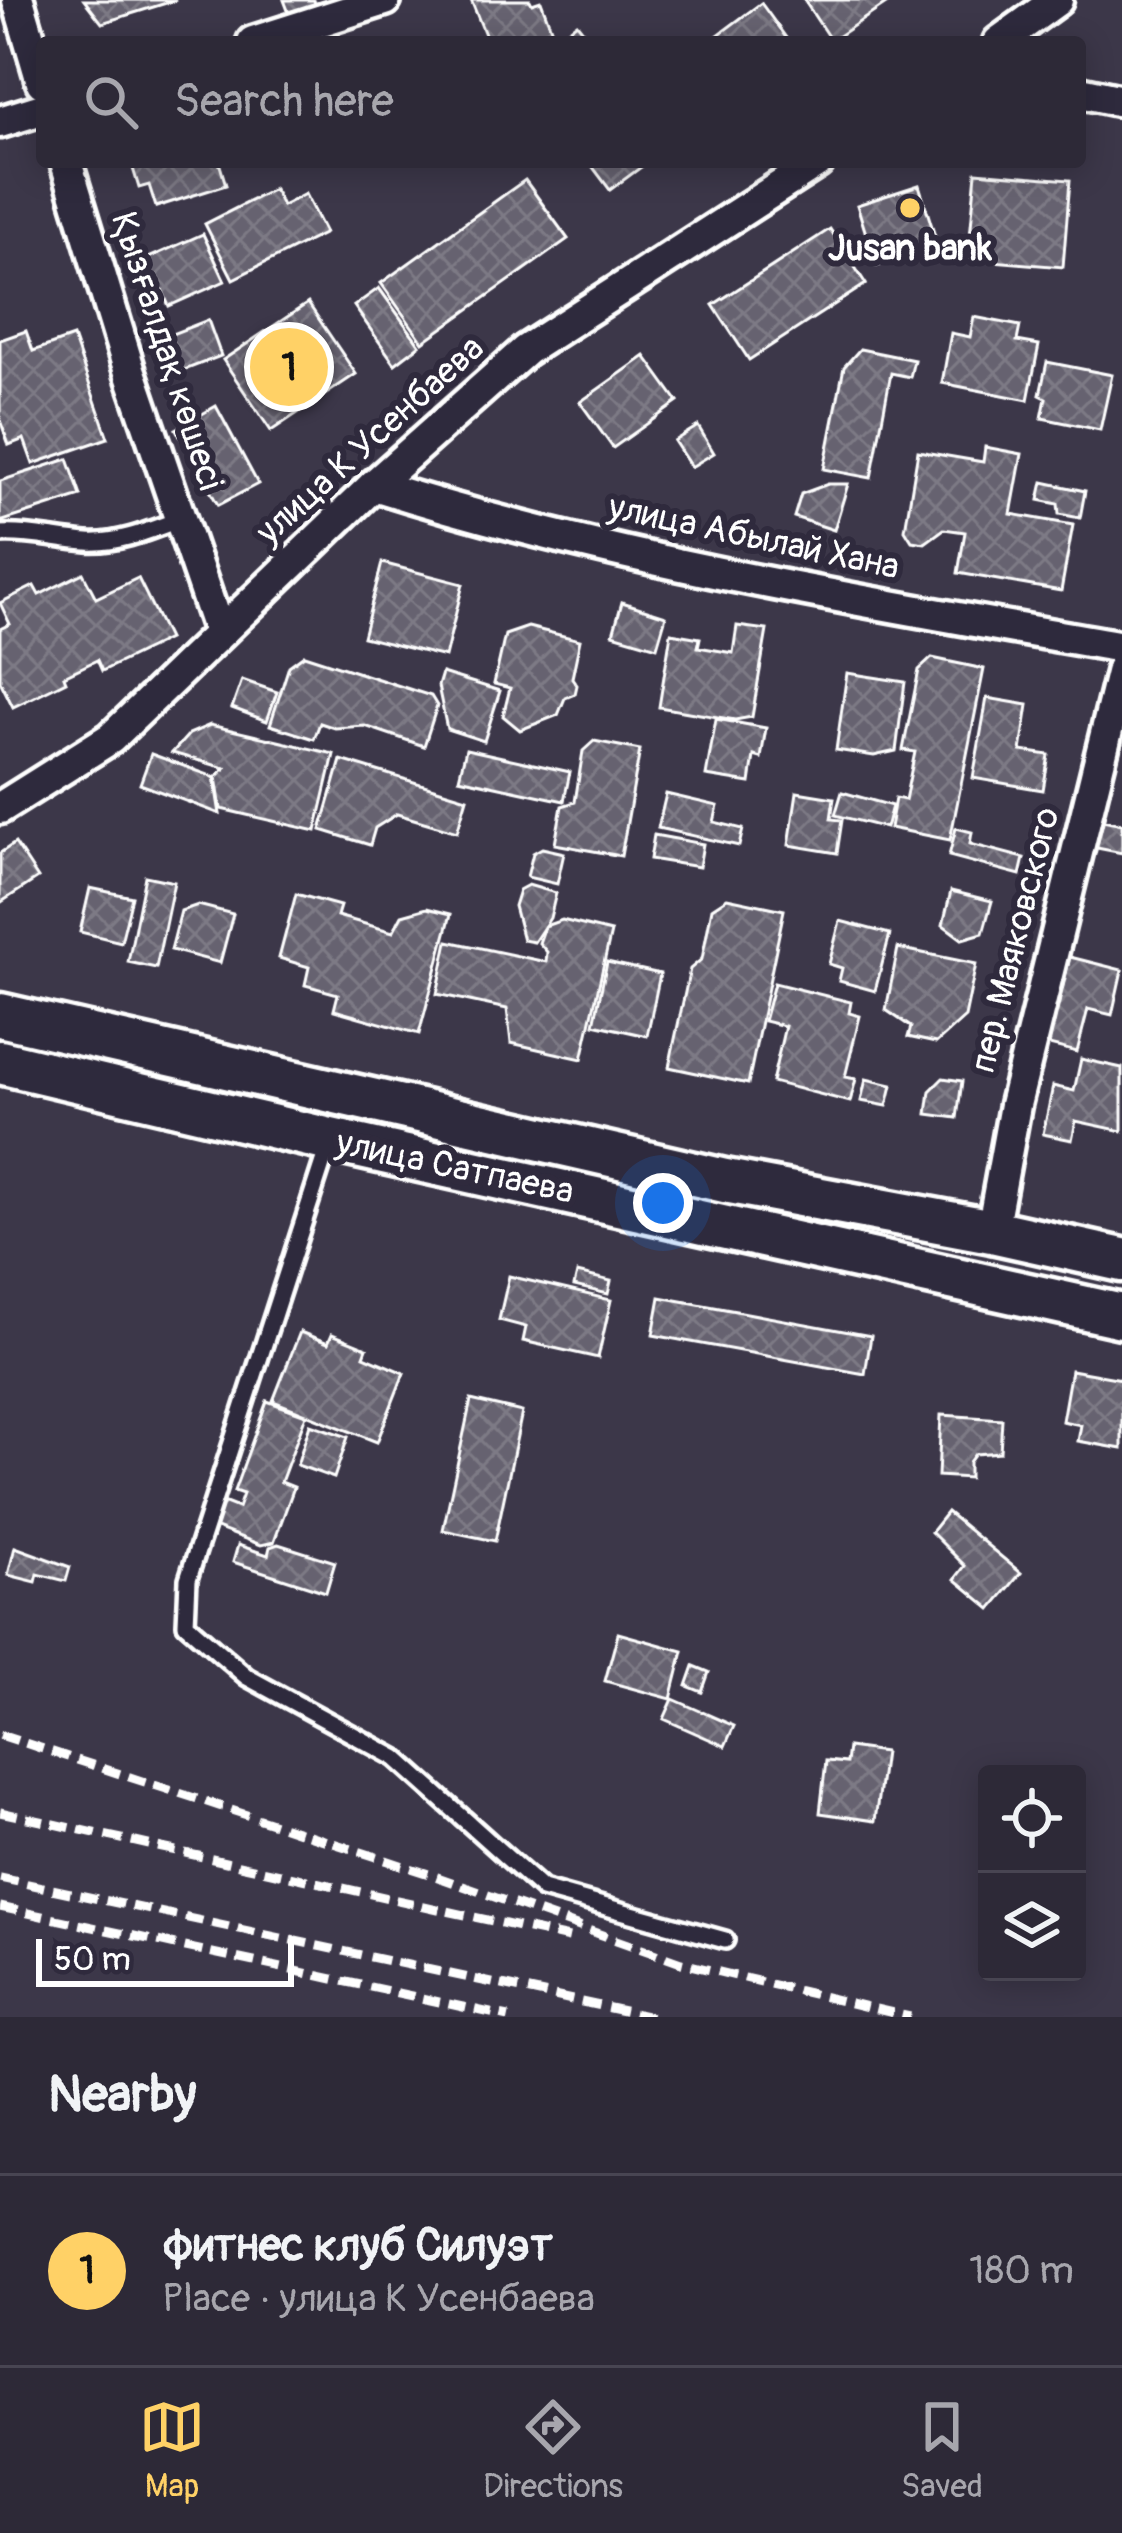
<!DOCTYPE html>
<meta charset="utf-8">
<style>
body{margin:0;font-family:Pangolin,sans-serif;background:#393542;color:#f1f3f6}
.controls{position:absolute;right:36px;bottom:36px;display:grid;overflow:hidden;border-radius:12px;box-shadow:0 6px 30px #0003}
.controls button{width:108px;height:108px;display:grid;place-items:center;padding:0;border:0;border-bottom:3px solid #484552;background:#2d2937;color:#f1f3f6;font:60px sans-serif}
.scale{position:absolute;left:36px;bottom:30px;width:258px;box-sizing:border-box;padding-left:12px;border:6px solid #fff;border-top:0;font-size:33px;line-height:42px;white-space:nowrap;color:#fff;-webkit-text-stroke:9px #2f2a3d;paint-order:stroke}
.you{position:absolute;left:663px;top:1203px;width:42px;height:42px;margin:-30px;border:9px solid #fff;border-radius:50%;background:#1a73e8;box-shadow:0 0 0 18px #1a73e833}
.badge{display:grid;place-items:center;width:78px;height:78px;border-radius:50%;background:#ffd166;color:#111;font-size:39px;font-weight:700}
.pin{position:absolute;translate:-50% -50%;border:6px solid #fff;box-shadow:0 3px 12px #0006}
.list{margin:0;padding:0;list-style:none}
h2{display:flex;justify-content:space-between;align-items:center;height:156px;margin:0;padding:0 48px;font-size:51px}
h2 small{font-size:39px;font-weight:400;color:#a7a6ad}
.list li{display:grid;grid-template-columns:78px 1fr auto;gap:36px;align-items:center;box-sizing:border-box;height:192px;padding:0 48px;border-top:3px solid #484552}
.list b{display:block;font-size:45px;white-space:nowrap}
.list p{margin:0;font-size:39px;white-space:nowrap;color:#a7a6ad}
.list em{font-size:39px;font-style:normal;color:#a7a6ad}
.icon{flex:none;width:66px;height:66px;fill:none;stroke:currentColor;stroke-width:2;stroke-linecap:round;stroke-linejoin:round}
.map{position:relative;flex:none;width:1122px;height:2017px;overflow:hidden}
.search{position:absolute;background:#2d2937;box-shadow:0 6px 30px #0003;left:36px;right:36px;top:36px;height:132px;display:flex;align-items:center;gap:30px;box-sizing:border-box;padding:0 42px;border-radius:12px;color:#a7a6ad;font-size:45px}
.sheet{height:348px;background:#2d2937}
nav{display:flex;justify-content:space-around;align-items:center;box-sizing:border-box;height:168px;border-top:3px solid #484552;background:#2d2937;font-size:33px;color:#a7a6ad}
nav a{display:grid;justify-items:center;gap:6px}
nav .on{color:#ffd166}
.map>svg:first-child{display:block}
.building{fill:url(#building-cross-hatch);stroke:#fff;stroke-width:3}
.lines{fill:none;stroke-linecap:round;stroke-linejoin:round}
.lane-casing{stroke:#fff;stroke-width:24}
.street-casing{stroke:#fff;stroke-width:39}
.secondary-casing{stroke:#fff;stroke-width:51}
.lane{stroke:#2f2a3d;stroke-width:15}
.street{stroke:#2f2a3d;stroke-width:30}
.secondary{stroke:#2f2a3d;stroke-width:42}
.rail{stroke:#fff;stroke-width:9;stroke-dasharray:18 9;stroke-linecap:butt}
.poi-dot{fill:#ffd166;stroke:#2f2a3d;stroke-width:4.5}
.labels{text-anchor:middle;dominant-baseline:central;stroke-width:12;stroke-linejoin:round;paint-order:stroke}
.poi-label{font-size:36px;font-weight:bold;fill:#fff;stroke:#2f2a3d}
.street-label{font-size:36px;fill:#fff;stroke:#2f2a3d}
</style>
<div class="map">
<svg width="1122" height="2017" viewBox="0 0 1122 2017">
<defs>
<pattern id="building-cross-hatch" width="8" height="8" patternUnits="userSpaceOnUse" patternTransform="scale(3)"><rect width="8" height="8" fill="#666270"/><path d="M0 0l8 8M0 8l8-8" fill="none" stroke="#7d7a85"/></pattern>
</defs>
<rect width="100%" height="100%" fill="#3c3749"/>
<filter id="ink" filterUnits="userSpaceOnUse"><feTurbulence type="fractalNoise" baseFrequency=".00833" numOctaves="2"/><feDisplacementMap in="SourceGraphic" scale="24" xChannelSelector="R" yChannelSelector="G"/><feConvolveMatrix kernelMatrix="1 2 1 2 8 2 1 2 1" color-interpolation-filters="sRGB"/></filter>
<g filter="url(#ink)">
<g class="building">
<polygon points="84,0 176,0 102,23"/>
<polygon points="284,0 314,0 315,4 289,13"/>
<polygon points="471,0 530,0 532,4 541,1 552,31 543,34 545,42 488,42"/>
<polygon points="804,0 892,0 831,41"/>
<polygon points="761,3 789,42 717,42 714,38"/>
<polygon points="577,23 592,42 560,42 557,38"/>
<polygon points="131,162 219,162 226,185 156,207 149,185 139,188"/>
<polygon points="589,162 648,162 610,190"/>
<polygon points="976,172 1070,180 1063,267 968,259"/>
<polygon points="525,180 568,239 423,342 381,283"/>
<polygon points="919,185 938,246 876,266 857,205"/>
<polygon points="274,189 282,206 305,194 325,233 233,279 205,224"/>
<polygon points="830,229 866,284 749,360 713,305"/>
<polygon points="203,234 225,281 169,306 156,276 143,282 135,264"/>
<polygon points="379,288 420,345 395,364 354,306"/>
<polygon points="308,303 356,374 271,431 223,360"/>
<polygon points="974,317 1020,326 1017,341 1039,345 1028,400 942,383 951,333 970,337"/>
<polygon points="208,320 221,356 174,374 166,352 174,349 169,335"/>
<polygon points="26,331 33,351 73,337 108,438 33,464 24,439 9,445 0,420 0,340"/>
<polygon points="860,349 914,360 910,377 891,373 871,478 824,469 844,367"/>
<polygon points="645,356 678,402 613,448 580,402"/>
<polygon points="1047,362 1112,375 1100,430 1042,418 1046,398 1040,395"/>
<polygon points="216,406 258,484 218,505 176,429"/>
<polygon points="698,426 714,453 691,467 674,441"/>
<polygon points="985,447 1022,454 1011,514 1073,525 1061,591 958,573 965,532 944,529 925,543 912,541 905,530 918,451 983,462"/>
<polygon points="68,459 81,496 0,522 0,481"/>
<polygon points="1043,482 1085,491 1080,518 1059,514 1058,504 1039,500"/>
<polygon points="828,484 848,484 834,530 794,517 801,494"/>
<polygon points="382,563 463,584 445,657 363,637"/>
<polygon points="83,573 96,598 138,578 168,639 102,671 97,660 64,676 66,681 13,707 0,681 0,629 10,624 0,603 34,586 39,595"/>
<polygon points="622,602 666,616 657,647 613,634"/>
<polygon points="737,626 767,630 752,717 735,720 659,707 671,633 700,638 698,647 733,653"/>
<polygon points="528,627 580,640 572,678 577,685 575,694 565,698 558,715 520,730 503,716 510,688 494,684 505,635"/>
<polygon points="304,655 431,696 437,706 424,746 365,726 335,728 320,723 314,739 270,725 289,666"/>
<polygon points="932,658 984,669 950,840 890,828 895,798 905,800 915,752 903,750 919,670"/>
<polygon points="442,673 500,691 484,741 447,729 438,686"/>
<polygon points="847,673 905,682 896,751 874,756 836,750"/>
<polygon points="242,680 277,692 267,721 232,708"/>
<polygon points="987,698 1028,705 1021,751 1049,755 1043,790 973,778"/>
<polygon points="716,719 766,728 761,758 754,756 750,783 706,776"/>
<polygon points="210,725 334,754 316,831 221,809 216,777 225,768 172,753 189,734"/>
<polygon points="594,741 640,750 621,856 555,844 562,806 575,802 583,751"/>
<polygon points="466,749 570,772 564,801 459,778"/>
<polygon points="151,754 214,777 220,814 140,784"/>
<polygon points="341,760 467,798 457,832 397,814 375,828 370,845 321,830"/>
<polygon points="797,792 834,798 831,819 842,820 837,853 789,845"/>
<polygon points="842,792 892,806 886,828 835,815"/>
<polygon points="666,794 718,806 714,822 743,829 739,846 658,828"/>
<polygon points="1093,818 1122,824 1122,853 1087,846"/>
<polygon points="956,828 972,832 970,844 1024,858 1020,875 949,856"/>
<polygon points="654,835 703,844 699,867 650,859"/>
<polygon points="15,843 38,878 0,903 0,853"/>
<polygon points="542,848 564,853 557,884 527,877 533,853"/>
<polygon points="145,876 174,882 156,968 128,962"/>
<polygon points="528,885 556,893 550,918 534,942 523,940 514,906 519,890"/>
<polygon points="90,888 132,897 121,942 80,932"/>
<polygon points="951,891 992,901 983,933 962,939 943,925"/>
<polygon points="296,894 340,906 337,916 393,932 402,915 427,908 451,914 419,1034 334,1010 338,994 305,985 309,967 279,958"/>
<polygon points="727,898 784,910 748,1084 669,1067 690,969 702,959 712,908"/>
<polygon points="198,905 233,914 220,963 171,950 181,911"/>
<polygon points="562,920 611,932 582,1059 511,1043 507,1009 437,994 448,941 546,962 547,952 539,943 545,926"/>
<polygon points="840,921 890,934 875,991 839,981 842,968 829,964"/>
<polygon points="898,948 976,964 965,1017 936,1043 908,1037 911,1027 886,1010"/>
<polygon points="1070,957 1122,970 1112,1015 1088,1009 1077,1052 1049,1045"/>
<polygon points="607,962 660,974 647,1036 594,1024"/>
<polygon points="774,983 851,1002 849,1013 860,1016 845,1077 856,1079 850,1102 772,1082 785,1026 764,1021"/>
<polygon points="1081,1059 1122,1068 1122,1131 1076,1121 1072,1140 1043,1134 1053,1086 1074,1091"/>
<polygon points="943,1078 962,1081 957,1118 927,1114 930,1091"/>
<polygon points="866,1079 892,1085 887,1106 861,1101"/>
<polygon points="577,1273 611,1281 608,1294 574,1286"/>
<polygon points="509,1276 611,1300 598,1358 523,1341 526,1327 499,1320"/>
<polygon points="660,1297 871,1336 865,1374 653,1335"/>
<polygon points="300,1332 328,1343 332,1334 367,1348 364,1356 404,1373 377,1442 273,1401"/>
<polygon points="1071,1370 1122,1379 1122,1449 1078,1441 1081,1425 1062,1421"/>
<polygon points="471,1400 522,1412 495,1541 443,1530"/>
<polygon points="267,1401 306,1415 281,1482 294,1487 274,1542 261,1545 208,1525 218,1500 238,1508 243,1494 234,1491"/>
<polygon points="941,1415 1002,1419 1000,1452 975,1454 969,1462 969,1478 938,1476"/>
<polygon points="310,1424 348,1437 334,1478 297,1465"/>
<polygon points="947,1512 1021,1573 991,1609 955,1579 965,1566 931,1532"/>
<polygon points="278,1544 335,1562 326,1592 233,1562 238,1545 268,1555 270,1547"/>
<polygon points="15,1547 70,1567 66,1581 38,1574 36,1582 8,1575"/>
<polygon points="618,1633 683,1651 671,1699 605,1681"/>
<polygon points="694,1666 709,1672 702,1692 687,1686"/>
<polygon points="673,1699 734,1726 725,1746 664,1719"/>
<polygon points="848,1747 884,1752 875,1821 820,1813 826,1761 846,1763"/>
</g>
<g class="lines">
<defs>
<g id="lane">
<path d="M 0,534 C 30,532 57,540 87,542 C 118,544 151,530 180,519"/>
<polyline points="329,1143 188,1579 186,1624 247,1677 396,1758 542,1889 725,1940"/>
</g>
<g id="street">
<polyline points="18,0 42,82"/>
<polyline points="253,42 385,0"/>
<polyline points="999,42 1057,0"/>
<polyline points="1080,92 1122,101"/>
<polyline points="0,122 42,109"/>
<polyline points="66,162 129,369 219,632"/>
<path d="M 374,485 C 617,562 872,603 1122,647"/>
<polyline points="0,808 111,738 374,485 526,350 818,162"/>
<polyline points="992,1231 1015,1105 1122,669"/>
</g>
<g id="secondary">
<polyline points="0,1015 725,1181 992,1231 1122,1260"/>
<polyline points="0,1062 330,1140 1122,1316"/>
</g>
</defs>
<use href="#lane" class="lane-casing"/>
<use href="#street" class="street-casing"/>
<use href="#secondary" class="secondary-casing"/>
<use href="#lane" class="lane"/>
<use href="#street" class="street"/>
<use href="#secondary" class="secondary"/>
<g class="rail">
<polyline points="0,1735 432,1875 681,1963 910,2017"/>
<polyline points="0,1812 569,1938"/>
<polyline points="0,1878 652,2017"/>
<polyline points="0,1907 509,2017"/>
</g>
</g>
</g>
<circle class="poi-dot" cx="910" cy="208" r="12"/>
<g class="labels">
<g class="poi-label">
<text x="910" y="248">Jusan bank</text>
</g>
<g class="street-label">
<text transform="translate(167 351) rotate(72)">Қызғалдақ көшесі</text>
<text transform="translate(370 440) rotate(-42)">улица К Усенбаева</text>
<text transform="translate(754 537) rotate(12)">улица Абылай Хана</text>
<text transform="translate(1015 940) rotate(-76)">пер. Маяковского</text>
<text transform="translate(455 1167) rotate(12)">улица Сатпаева</text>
</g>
</g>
</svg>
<div class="controls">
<button><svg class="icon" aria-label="locate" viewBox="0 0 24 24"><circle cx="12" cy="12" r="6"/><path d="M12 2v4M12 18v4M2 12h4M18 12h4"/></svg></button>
<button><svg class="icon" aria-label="layers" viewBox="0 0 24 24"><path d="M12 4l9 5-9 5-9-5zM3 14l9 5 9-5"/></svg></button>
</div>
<div class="scale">50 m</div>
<div class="you"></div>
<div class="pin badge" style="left:289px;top:367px">1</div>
<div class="search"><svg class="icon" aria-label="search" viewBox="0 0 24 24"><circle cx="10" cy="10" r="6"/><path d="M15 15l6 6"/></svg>Search here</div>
</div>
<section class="sheet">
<h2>Nearby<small></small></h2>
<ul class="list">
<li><span class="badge">1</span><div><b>фитнес клуб Силуэт</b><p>Place · улица К Усенбаева</p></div><em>180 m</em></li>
</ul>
</section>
<nav>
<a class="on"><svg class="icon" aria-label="map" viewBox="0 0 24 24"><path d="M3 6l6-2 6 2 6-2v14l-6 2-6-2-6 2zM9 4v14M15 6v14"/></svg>Map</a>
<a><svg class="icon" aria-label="directions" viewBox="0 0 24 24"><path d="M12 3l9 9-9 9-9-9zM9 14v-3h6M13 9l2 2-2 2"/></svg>Directions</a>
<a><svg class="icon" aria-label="saved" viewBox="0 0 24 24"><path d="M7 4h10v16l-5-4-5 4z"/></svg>Saved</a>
</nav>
